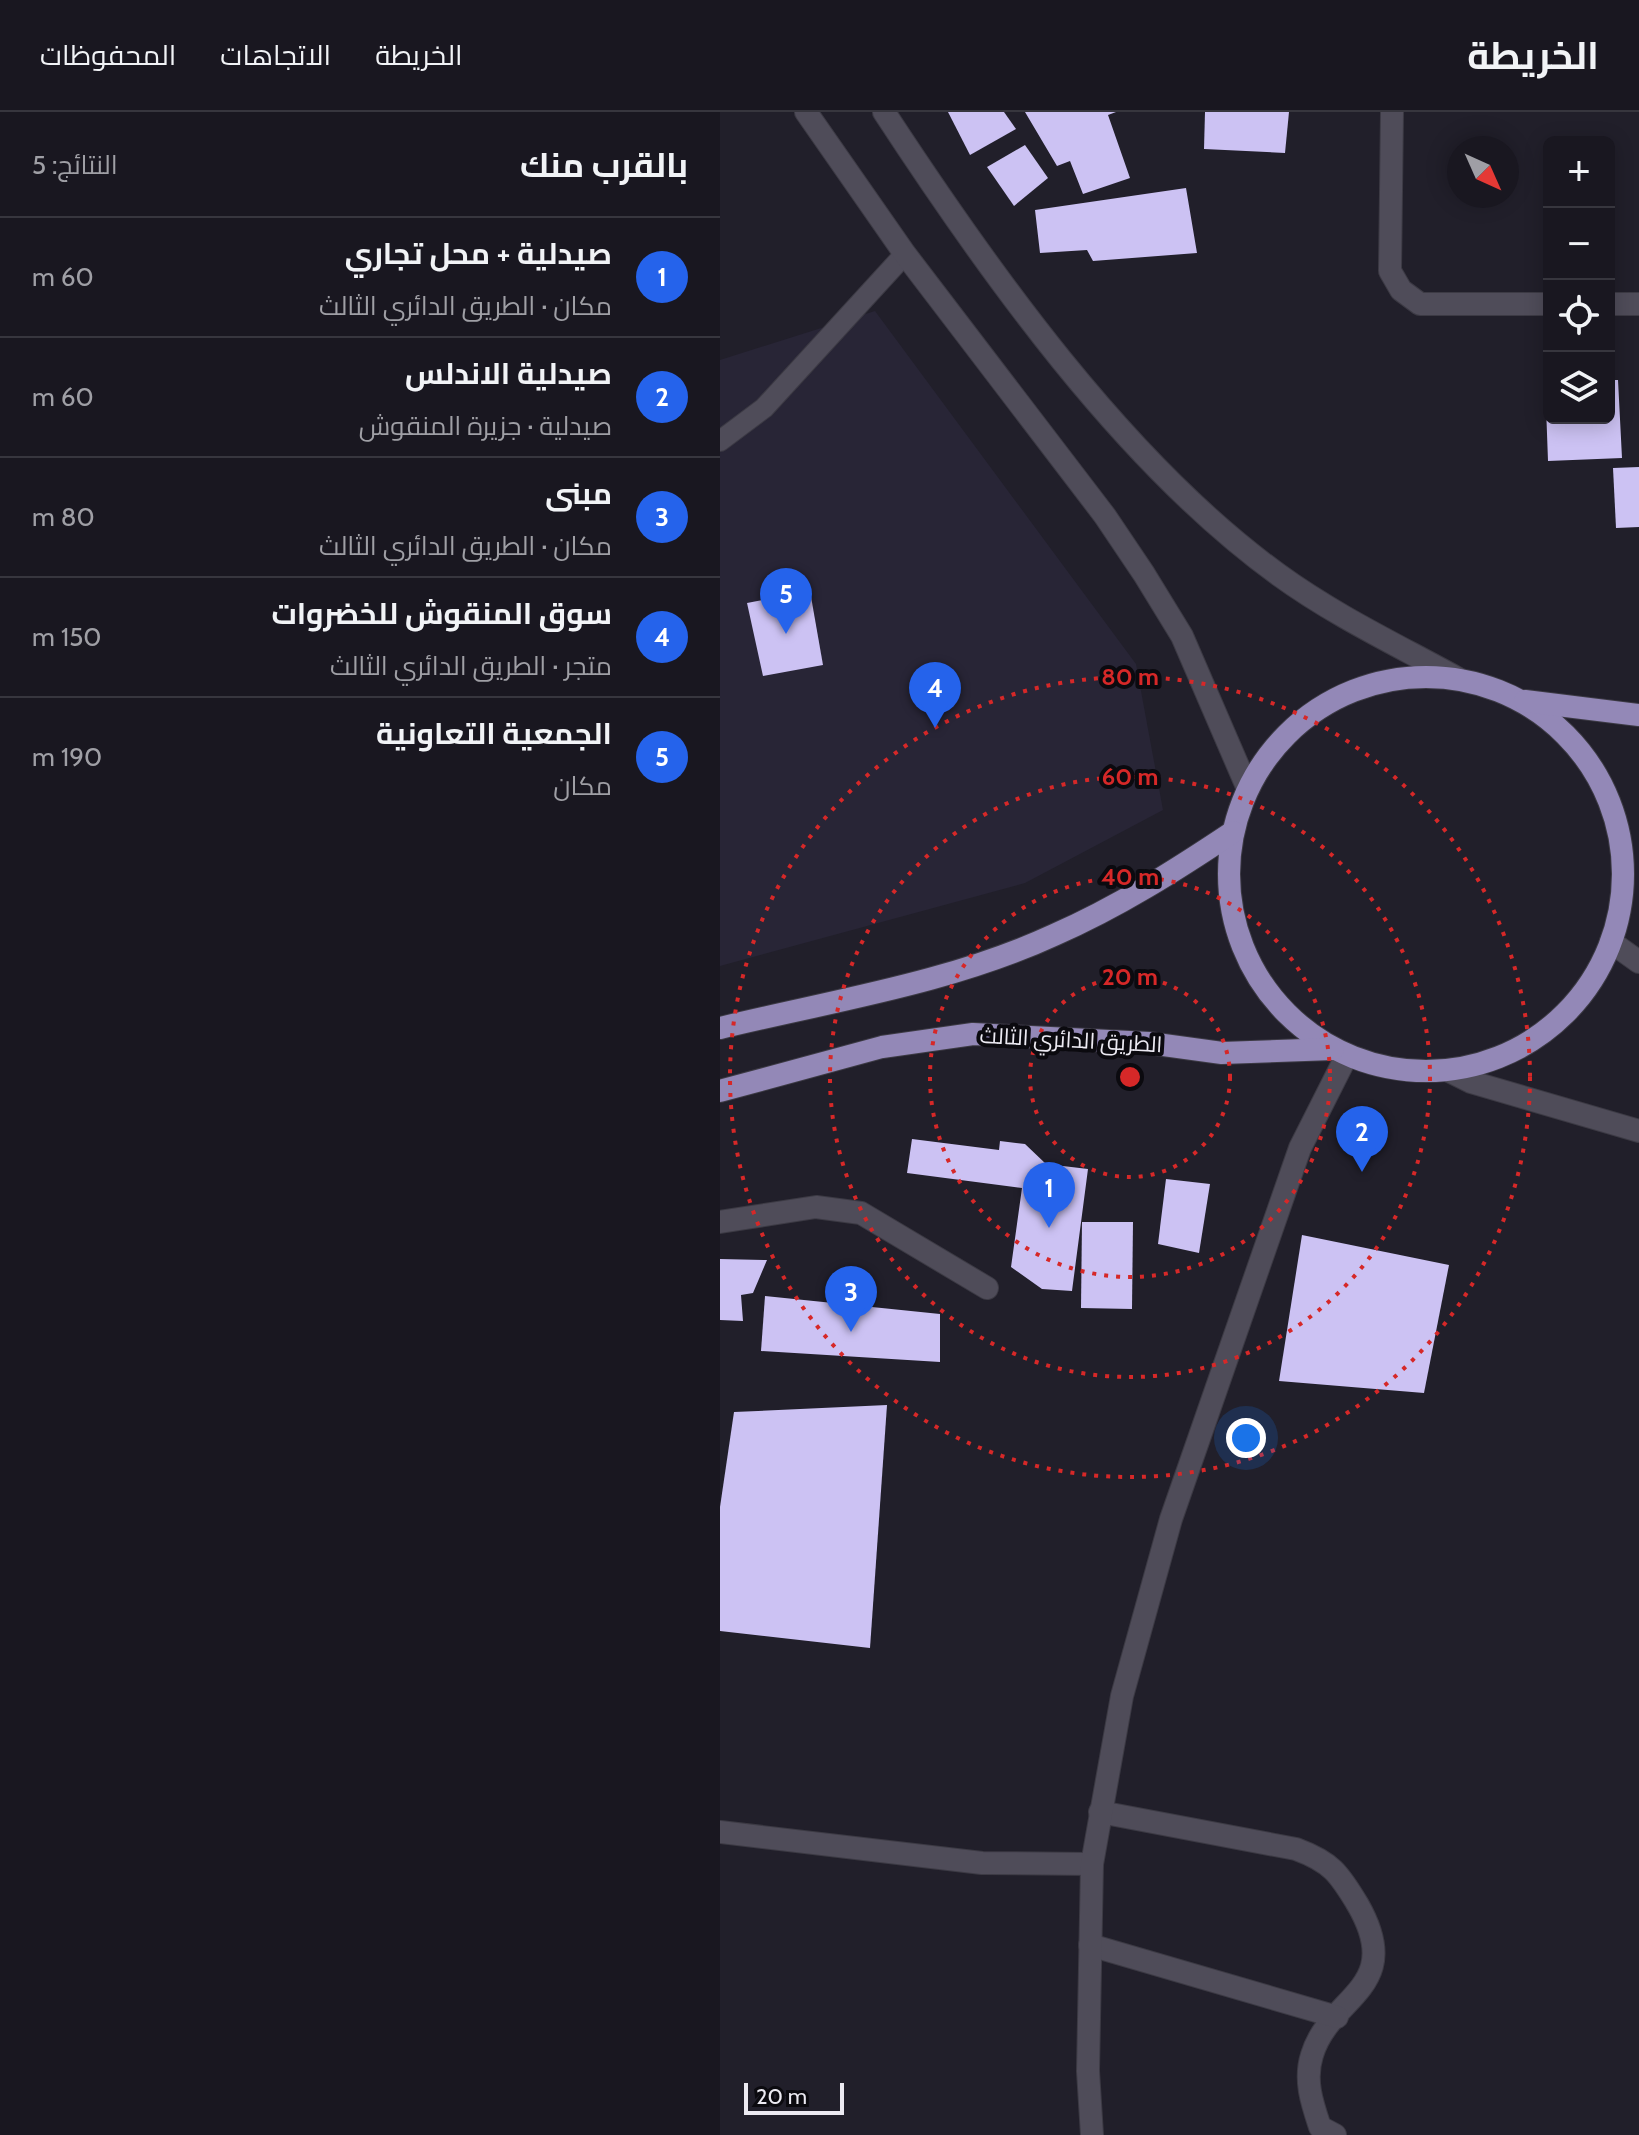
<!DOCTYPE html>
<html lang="ar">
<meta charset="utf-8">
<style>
body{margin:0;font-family:Cabin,Cairo,sans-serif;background:#222029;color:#f1f3f6;direction:rtl}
.controls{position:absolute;right:24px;top:24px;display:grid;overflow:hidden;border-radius:12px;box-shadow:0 4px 20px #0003}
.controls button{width:72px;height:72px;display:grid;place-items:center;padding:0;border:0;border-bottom:2px solid #37363e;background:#191720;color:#f1f3f6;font:40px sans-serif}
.compass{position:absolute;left:727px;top:24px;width:72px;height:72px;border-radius:50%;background:#191720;box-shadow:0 4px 20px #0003;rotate:135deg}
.scale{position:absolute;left:24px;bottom:20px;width:100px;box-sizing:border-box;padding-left:8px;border:4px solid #eceaf2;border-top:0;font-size:22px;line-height:28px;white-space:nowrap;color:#eceaf2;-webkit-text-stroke:6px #0b0a0f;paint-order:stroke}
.you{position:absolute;left:526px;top:1326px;width:28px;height:28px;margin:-20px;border:6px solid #fff;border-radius:50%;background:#1a73e8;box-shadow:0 0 0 12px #1a73e833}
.badge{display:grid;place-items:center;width:52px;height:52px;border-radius:50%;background:#2563eb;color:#fff;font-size:26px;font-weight:700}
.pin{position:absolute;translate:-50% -66px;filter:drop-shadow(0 2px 4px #0008)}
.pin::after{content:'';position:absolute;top:42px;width:28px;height:24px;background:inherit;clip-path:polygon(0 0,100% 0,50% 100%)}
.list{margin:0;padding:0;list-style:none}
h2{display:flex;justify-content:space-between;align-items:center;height:104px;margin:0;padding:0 32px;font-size:34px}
h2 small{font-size:26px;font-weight:400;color:#9f9fa5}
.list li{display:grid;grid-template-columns:52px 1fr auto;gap:24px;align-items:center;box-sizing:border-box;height:120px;padding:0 32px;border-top:2px solid #37363e}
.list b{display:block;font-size:30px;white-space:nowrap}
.list p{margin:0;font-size:26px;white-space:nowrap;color:#9f9fa5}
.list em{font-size:26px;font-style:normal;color:#9f9fa5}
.icon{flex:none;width:44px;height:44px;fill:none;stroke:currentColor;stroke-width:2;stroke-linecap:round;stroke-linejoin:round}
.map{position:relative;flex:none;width:919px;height:2023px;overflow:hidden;direction:ltr}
header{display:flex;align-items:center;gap:48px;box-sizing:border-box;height:112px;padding:0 40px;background:#191720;border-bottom:2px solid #37363e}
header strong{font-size:38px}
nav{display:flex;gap:44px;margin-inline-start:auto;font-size:28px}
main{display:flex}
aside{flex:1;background:#191720}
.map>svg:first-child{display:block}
.built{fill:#282536}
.building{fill:#ccc2f3}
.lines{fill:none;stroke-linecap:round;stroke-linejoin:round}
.service-casing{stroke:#3c3a44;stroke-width:22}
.minor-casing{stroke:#3c3a44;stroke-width:24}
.tertiary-casing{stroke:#3c3a44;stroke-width:24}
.primary-casing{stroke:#3c3a44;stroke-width:24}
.service{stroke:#4f4c59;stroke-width:20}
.minor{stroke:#4f4c59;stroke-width:22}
.tertiary{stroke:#4f4c59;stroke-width:22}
.primary{stroke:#9388b7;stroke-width:22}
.ring{fill:none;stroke:#d62828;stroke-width:4;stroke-dasharray:4 8}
.labels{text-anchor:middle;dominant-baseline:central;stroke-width:8;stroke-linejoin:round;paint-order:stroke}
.street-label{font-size:22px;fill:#eceaf2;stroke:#0b0a0f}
.centre{fill:#d62828;stroke:#0b0a0f;stroke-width:4}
.ring-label{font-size:24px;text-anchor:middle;font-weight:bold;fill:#d62828;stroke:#0b0a0f;stroke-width:8;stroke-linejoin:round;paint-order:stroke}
</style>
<header>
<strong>الخريطة</strong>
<nav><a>الخريطة</a><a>الاتجاهات</a><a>المحفوظات</a></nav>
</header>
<main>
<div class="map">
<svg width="919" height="2023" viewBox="0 0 919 2023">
<rect width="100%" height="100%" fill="#211f2a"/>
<polygon class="built" points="155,199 416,552 443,698 305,771 0,854 0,248"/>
<g class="building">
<polygon points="228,0 284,0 296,17 250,43"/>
<polygon points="305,0 396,0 388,3 410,66 363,82 350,49 337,54"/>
<polygon points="485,0 569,0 565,41 484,37"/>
<polygon points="305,33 328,66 294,94 267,55"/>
<polygon points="466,76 477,141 373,149 367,138 320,141 315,98"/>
<polygon points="825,267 829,267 829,306 889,306 889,268 898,268 902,346 828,349"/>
<polygon points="919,355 919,415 896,416 893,356"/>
<polygon points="90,479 103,553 43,564 27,491"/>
<polygon points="192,1027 279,1038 280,1029 305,1032 326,1052 368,1057 352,1179 322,1177 291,1155 302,1076 187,1061"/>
<polygon points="446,1067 490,1072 479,1141 438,1132"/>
<polygon points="362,1110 413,1110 412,1197 361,1196"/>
<polygon points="582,1123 729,1153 704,1281 559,1269"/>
<polygon points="0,1147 47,1148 33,1181 21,1183 23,1209 0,1208"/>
<polygon points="45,1184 220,1202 220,1250 41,1239"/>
<polygon points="167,1293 150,1536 0,1519 0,1395 14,1300"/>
</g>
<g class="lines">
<defs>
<polyline id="service" points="0,329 44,296 185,142"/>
<g id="minor">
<polyline points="672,0 670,159 681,178 700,192 829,192"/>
<polyline points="889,192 919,192"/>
<polyline points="0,1110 96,1095 141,1101 267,1176"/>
<path d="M 380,1700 L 576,1737 C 611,1750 619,1761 638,1793 C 686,1877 610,1883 592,1943 C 584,1968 592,1991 600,2015 L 615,2023"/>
<polyline points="0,1720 262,1751 372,1752"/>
<polyline points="370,1833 617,1905"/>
<polyline points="372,2023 368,1959 372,1752 402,1584 451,1407 580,1036 627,943"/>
</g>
<g id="tertiary">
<polyline points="86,0 185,142 385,404 424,462 462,524 528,677"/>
<path d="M 164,0 C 268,159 404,351 559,463 C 614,503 677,533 737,566"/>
<polyline points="891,830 919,850"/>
<polyline points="727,958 751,970 919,1019"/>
</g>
<g id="primary">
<circle cx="706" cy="762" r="197"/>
<polyline points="805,589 919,603"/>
<path d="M 0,916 C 111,889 230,871 334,823 C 398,795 456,758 513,720"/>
<polyline points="0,979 162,935 253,922 429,931 502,941 613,937"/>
</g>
</defs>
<use href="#service" class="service-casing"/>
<use href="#minor" class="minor-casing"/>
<use href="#tertiary" class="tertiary-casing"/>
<use href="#primary" class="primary-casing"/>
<use href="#service" class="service"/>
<use href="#minor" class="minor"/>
<use href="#tertiary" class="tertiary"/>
<use href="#primary" class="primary"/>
</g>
<g class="ring">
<circle cx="410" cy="965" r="100"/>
<circle cx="410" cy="965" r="200"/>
<circle cx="410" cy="965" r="300"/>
<circle cx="410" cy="965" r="400"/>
</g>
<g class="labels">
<g class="street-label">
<text transform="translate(351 928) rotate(3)">الطريق الدائري الثالث</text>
</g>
</g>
<circle cx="410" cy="965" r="12" class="centre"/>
<g class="ring-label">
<text x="410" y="573">80 m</text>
<text x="410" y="673">60 m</text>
<text x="410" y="773">40 m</text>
<text x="410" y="873">20 m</text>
</g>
</svg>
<div class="controls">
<button>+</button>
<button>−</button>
<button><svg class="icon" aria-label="locate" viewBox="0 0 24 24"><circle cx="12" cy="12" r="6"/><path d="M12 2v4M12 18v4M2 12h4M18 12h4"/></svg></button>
<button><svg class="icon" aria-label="layers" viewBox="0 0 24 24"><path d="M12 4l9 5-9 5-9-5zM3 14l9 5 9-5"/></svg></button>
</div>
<svg class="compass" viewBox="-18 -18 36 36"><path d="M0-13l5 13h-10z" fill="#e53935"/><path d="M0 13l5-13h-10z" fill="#9f9fa5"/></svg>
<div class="scale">20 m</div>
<div class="you"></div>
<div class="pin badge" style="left:329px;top:1116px">1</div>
<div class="pin badge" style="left:642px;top:1060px">2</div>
<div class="pin badge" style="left:131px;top:1220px">3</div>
<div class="pin badge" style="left:215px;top:616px">4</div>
<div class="pin badge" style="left:66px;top:522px">5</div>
</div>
<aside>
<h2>بالقرب منك<small>النتائج: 5</small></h2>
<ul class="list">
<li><span class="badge">1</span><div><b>صيدلية + محل تجاري</b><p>مكان · الطريق الدائري الثالث</p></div><em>60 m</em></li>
<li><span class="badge">2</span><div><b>صيدلية الاندلس</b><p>صيدلية · جزيرة المنقوش</p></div><em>60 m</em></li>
<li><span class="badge">3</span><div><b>مبنى</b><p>مكان · الطريق الدائري الثالث</p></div><em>80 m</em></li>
<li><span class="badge">4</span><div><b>سوق المنقوش للخضروات</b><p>متجر · الطريق الدائري الثالث</p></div><em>150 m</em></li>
<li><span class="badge">5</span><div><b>الجمعية التعاونية</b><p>مكان</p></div><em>190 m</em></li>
</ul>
</aside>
</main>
